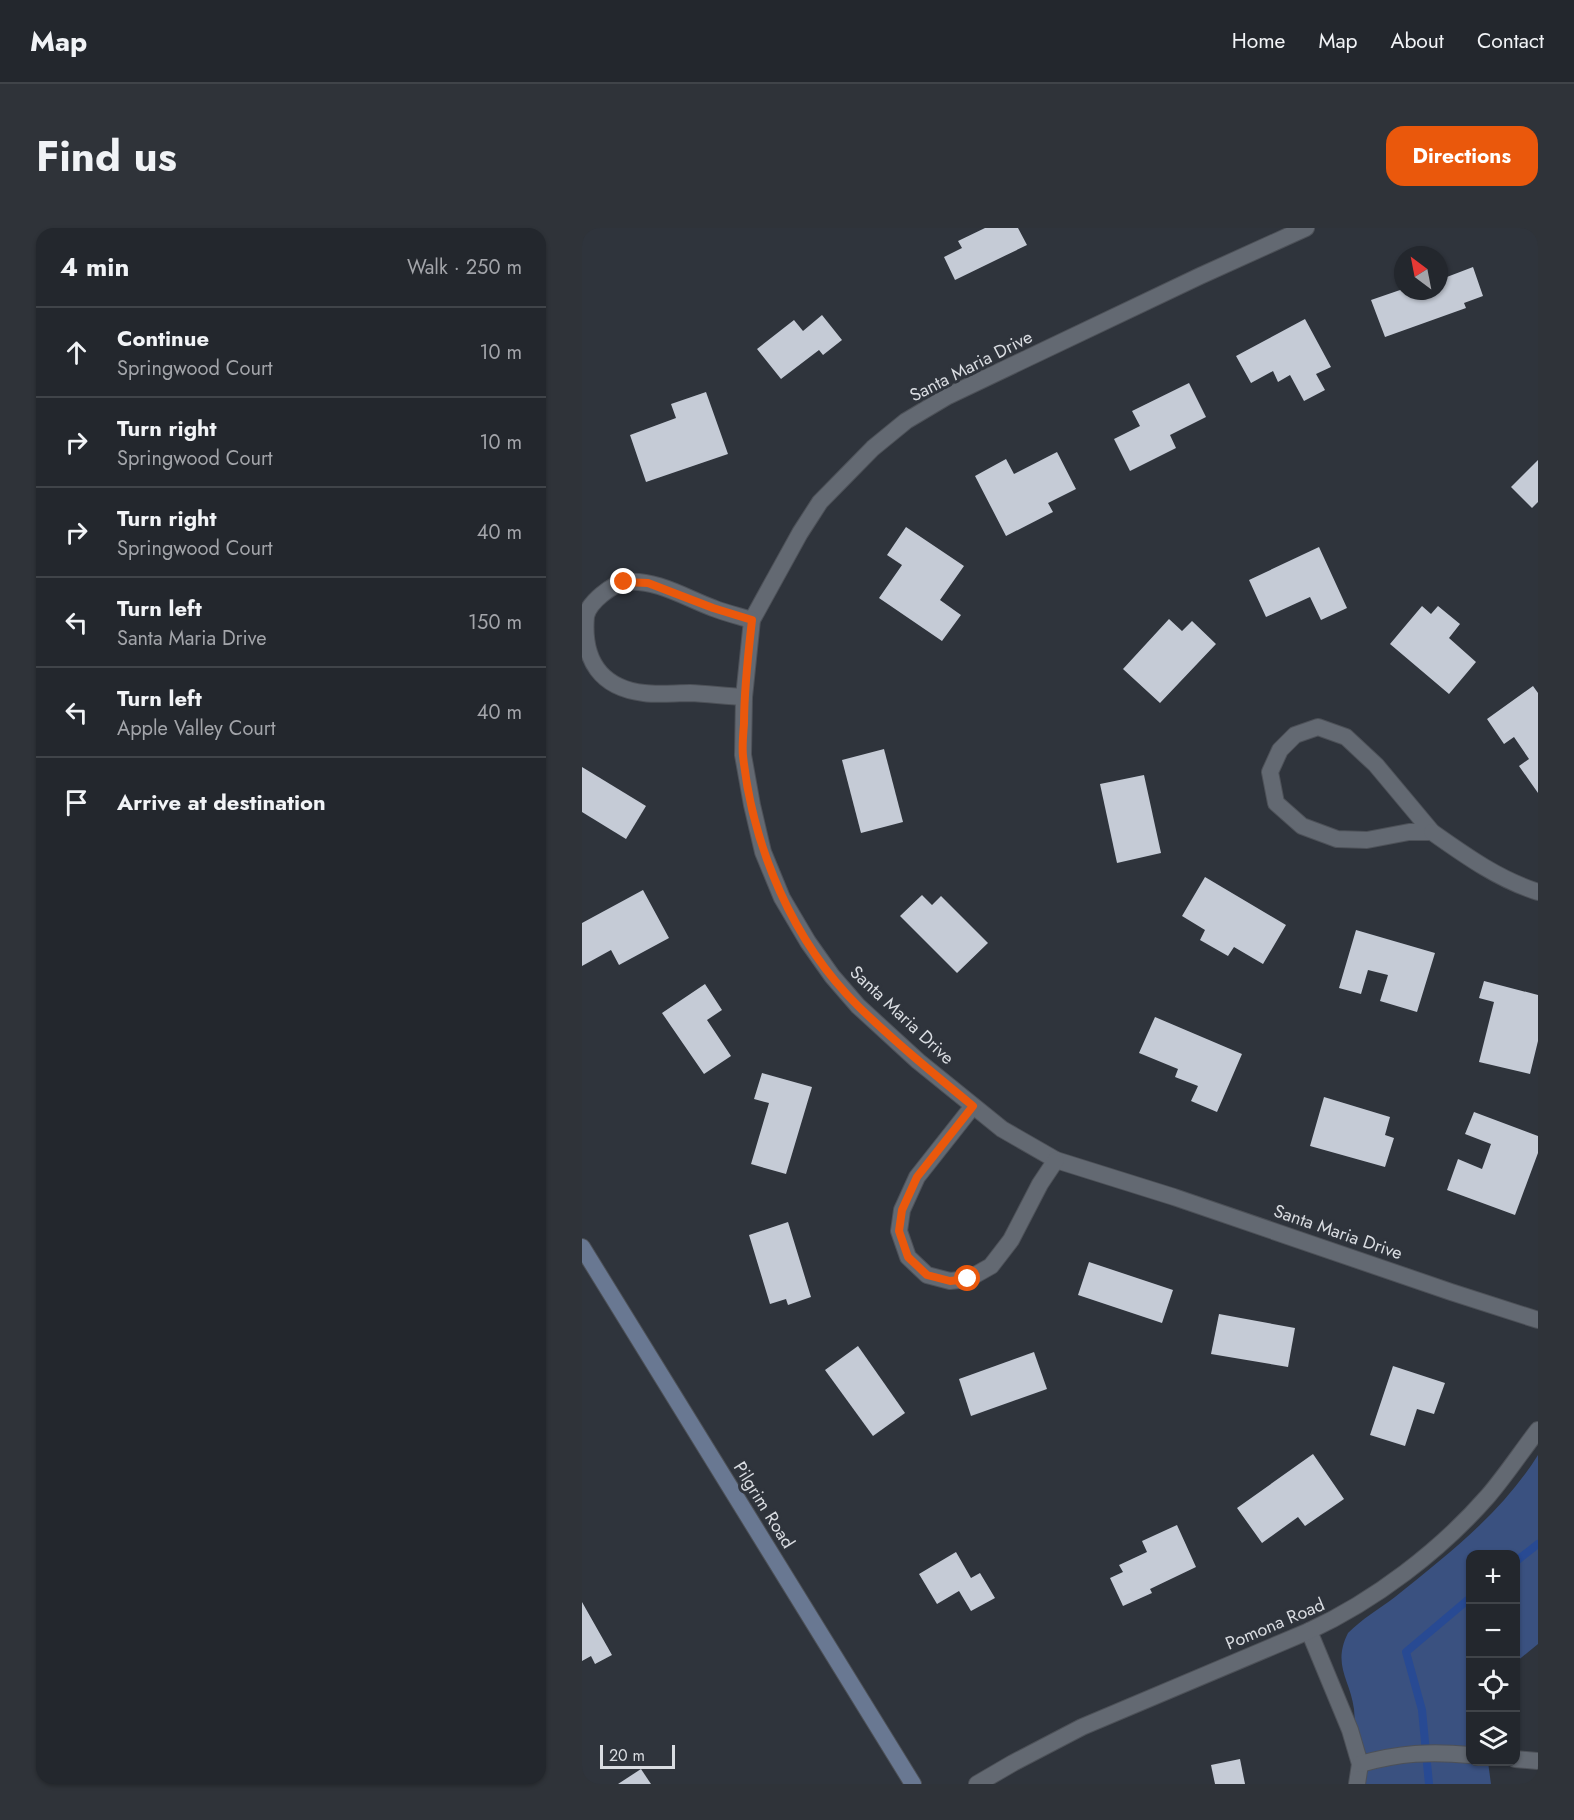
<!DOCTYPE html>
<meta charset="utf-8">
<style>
body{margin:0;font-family:Jost,sans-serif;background:#2f3339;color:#f1f3f6}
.controls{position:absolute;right:18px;bottom:18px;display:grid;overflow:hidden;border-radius:12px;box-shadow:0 2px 4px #0004}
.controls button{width:54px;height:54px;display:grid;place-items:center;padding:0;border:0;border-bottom:2px solid #404449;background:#23272d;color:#f1f3f6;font:30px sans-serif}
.compass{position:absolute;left:812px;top:18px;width:54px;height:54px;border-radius:50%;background:#23272d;box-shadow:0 2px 4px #0004;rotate:328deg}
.scale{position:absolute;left:18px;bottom:15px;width:75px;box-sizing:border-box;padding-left:6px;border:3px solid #d9dce1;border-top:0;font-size:16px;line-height:21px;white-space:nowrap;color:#d9dce1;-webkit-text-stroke:4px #2f343c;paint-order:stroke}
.stop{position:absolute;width:18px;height:18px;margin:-14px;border:4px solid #ea580c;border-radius:50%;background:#fff}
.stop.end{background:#ea580c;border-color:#fff;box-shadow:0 2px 6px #0008}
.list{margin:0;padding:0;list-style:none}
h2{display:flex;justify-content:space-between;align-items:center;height:78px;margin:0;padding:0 24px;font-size:26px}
h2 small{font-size:20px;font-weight:400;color:#a3a5aa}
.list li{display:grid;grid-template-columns:39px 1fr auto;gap:18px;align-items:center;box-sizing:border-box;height:90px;padding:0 24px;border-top:2px solid #404449}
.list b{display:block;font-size:22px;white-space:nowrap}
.list p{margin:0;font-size:20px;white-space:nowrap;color:#a3a5aa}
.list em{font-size:20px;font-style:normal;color:#a3a5aa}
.icon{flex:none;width:33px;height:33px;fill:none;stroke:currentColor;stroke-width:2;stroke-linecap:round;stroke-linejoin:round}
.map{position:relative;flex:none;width:956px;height:1556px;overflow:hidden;border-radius:18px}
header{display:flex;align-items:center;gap:36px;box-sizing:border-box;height:84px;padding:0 30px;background:#23272d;border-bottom:2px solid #404449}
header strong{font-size:28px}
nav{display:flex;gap:33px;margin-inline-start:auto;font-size:21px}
.intro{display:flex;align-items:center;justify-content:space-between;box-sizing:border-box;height:144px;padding:0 36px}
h1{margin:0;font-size:42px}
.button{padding:15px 27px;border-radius:18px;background:#ea580c;color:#fff;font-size:21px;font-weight:700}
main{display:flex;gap:36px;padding:0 36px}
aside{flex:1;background:#23272d;border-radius:18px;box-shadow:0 2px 4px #0004}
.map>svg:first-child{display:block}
.green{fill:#3a5180}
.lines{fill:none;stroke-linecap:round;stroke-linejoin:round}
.stream{stroke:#284a93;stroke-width:8}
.building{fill:#c5cbd6}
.minor-casing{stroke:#4d5158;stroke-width:18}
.secondary-casing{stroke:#4d5158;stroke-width:18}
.minor{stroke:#636972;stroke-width:16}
.secondary{stroke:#697892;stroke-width:16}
.route{stroke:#ea580c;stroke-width:8}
.labels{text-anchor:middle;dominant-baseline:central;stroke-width:6;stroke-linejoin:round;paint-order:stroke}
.street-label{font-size:18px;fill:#d9dce1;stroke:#2f343c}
</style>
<header>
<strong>Map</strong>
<nav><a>Home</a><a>Map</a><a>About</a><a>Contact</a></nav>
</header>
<div class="intro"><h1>Find us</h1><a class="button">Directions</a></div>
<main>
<aside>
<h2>4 min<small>Walk · 250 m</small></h2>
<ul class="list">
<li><svg class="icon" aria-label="ahead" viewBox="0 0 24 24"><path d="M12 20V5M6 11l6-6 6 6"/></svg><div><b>Continue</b><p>Springwood Court</p></div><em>10 m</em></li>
<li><svg class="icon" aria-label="right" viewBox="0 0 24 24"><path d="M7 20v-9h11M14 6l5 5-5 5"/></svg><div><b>Turn right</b><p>Springwood Court</p></div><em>10 m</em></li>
<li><svg class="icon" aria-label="right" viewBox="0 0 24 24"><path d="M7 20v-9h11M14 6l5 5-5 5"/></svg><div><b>Turn right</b><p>Springwood Court</p></div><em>40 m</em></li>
<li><svg class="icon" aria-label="left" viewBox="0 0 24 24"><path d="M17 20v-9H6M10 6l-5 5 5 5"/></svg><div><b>Turn left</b><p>Santa Maria Drive</p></div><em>150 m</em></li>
<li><svg class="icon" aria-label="left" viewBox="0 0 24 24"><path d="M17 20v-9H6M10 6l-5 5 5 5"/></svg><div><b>Turn left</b><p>Apple Valley Court</p></div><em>40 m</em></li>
<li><svg class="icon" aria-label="arrive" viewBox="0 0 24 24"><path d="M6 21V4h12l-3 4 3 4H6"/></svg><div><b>Arrive at destination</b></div></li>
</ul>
</aside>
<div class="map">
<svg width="956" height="1556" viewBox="0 0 956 1556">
<rect width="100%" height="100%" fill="#2f343c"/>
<path class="green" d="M 956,1227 L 956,1416 L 934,1434 L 933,1326 L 888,1326 L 888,1534 L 906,1534 L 909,1556 L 777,1556 C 775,1531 774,1506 772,1481 C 768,1451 750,1437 766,1405 C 780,1391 797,1381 813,1369 C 865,1327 920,1285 956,1227 Z"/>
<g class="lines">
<g class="stream">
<polyline points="933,1334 956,1316"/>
<polyline points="847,1556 840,1482 824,1424 888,1370"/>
</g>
</g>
<g class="building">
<polygon points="403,0 436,0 445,17 373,52 362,29 380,20 376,13"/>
<polygon points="891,39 901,68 882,75 884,80 803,109 789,72 821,61 821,63 857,63 857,52"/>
<polygon points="240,87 260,112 241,127 237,122 199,151 175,121 212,92 221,103"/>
<polygon points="723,91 749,139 734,146 743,162 722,173 708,147 696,154 691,143 669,155 654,128"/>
<polygon points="607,155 624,189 588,207 594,220 548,243 532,211 558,198 550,183"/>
<polygon points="124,164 146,226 64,254 48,207 94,190 89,176"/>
<polygon points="475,224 494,261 466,275 471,284 424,308 393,248 424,231 432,246"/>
<polygon points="956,232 956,274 950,280 929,259"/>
<polygon points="324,299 382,338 358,372 379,387 360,413 297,370 320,337 305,327"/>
<polygon points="737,319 765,380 739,392 728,369 684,389 667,352"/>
<polygon points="840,378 849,386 856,378 878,396 867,410 894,434 867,466 808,416"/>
<polygon points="587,391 600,403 610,393 634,416 578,475 541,441"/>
<polygon points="951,458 956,465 956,565 937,538 947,531 932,509 922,516 905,491"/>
<polygon points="302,521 321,594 279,605 260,532"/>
<polygon points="0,539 64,578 44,611 0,584"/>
<polygon points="562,547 579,625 535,635 518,556"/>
<polygon points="623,649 704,697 681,736 652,719 646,728 618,712 623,702 600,688"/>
<polygon points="61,662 87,710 37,737 29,722 0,738 0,695"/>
<polygon points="340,667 350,677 359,668 406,715 375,745 318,688"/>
<polygon points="774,702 853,725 835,784 798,773 806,747 786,742 779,766 757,760"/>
<polygon points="902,753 956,767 956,813 948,846 897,834 912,774 897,770"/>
<polygon points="123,756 140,782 125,792 149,828 122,846 80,785"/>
<polygon points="573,789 660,826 635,884 609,873 616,858 593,849 596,841 557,825"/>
<polygon points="180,845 230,859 204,946 169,936 187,875 172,871"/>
<polygon points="742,869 808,889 803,907 812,910 803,939 728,918"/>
<polygon points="892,884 956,908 956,925 933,987 865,962 876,931 900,941 909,916 883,906"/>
<polygon points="206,994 229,1069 206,1077 204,1071 188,1076 167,1007"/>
<polygon points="507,1034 591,1062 580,1095 496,1067"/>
<polygon points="637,1086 713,1100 706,1139 629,1126"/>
<polygon points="276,1118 323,1185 291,1208 243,1142"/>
<polygon points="452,1124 465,1161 389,1188 377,1151"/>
<polygon points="811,1138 863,1155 852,1186 835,1181 823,1218 788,1207"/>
<polygon points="731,1226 762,1271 723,1298 716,1289 680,1315 655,1280"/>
<polygon points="595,1297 614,1339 568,1361 570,1365 541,1378 528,1350 541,1344 537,1337 565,1324 560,1313"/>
<polygon points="374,1324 389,1350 398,1345 413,1370 389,1383 377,1363 355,1376 337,1346"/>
<polygon points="0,1374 30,1427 13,1436 9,1428 0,1433"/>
<polygon points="658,1531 663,1556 633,1556 629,1537"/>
<polygon points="59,1541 69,1556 36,1556"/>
</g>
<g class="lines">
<defs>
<g id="minor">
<polyline points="724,0 618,48 366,168 324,193 291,220 238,274 218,305 170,392 162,469 161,527 170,577 181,624 200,670 226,714 250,748 276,778 336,833 420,901 474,932 592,969 869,1064 956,1092"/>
<path d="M 162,469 C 144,468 126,466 108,465 C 93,465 77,467 62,465 C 19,460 0,433 4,388 C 7,374 30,356 44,354 C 74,351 104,370 131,380 C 143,385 157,388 170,392"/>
<polygon points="736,499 764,509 794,537 850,604 827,604 785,612 755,611 720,598 694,575 688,544 698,522 713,507"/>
<path d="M 850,604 C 884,628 916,651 956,664"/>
<polyline points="391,878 335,949 320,982 317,1003 326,1029 345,1047 368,1053 386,1051 409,1038 429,1012 458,956 474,932"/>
<polyline points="727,1403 768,1502 778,1536 775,1556"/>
<polyline points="933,1531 956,1533"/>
<path d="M 778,1536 C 818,1525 848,1523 888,1527"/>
<path d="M 395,1556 L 431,1535 L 500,1499 L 727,1403 C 792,1373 858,1323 906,1268 C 924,1247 939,1224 956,1202"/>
</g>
<polyline id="secondary" points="0,1019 331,1556"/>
</defs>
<use href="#minor" class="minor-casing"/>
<use href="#secondary" class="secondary-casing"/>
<use href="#minor" class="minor"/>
<use href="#secondary" class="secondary"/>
</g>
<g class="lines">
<path class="route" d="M 42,354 L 66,355 L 131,380 L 170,392 C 166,427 162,461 162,496 C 161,507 160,518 161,528 C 171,620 211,714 277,779 C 313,814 352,846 391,878 L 335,949 L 320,982 L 317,1003 L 326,1029 L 345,1047 L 368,1053 L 386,1051"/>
</g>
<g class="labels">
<g class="street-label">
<text transform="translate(389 138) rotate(-27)">Santa Maria Drive</text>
<text transform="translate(320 787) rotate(43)">Santa Maria Drive</text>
<text transform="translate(756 1004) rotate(19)">Santa Maria Drive</text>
<text transform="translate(182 1277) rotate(58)">Pilgrim Road</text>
<text transform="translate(693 1396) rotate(-23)">Pomona Road</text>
</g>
</g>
</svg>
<div class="controls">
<button>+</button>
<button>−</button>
<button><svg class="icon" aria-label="locate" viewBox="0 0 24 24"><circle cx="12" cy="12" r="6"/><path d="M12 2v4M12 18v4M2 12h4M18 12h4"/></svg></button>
<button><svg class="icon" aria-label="layers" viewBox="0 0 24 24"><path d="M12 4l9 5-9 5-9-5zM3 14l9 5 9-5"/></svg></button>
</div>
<svg class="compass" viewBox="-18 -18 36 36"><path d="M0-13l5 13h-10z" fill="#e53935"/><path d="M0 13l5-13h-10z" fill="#a3a5aa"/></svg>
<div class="scale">20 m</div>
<div class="stop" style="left:386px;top:1051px"></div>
<div class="stop end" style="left:42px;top:354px"></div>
</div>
</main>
